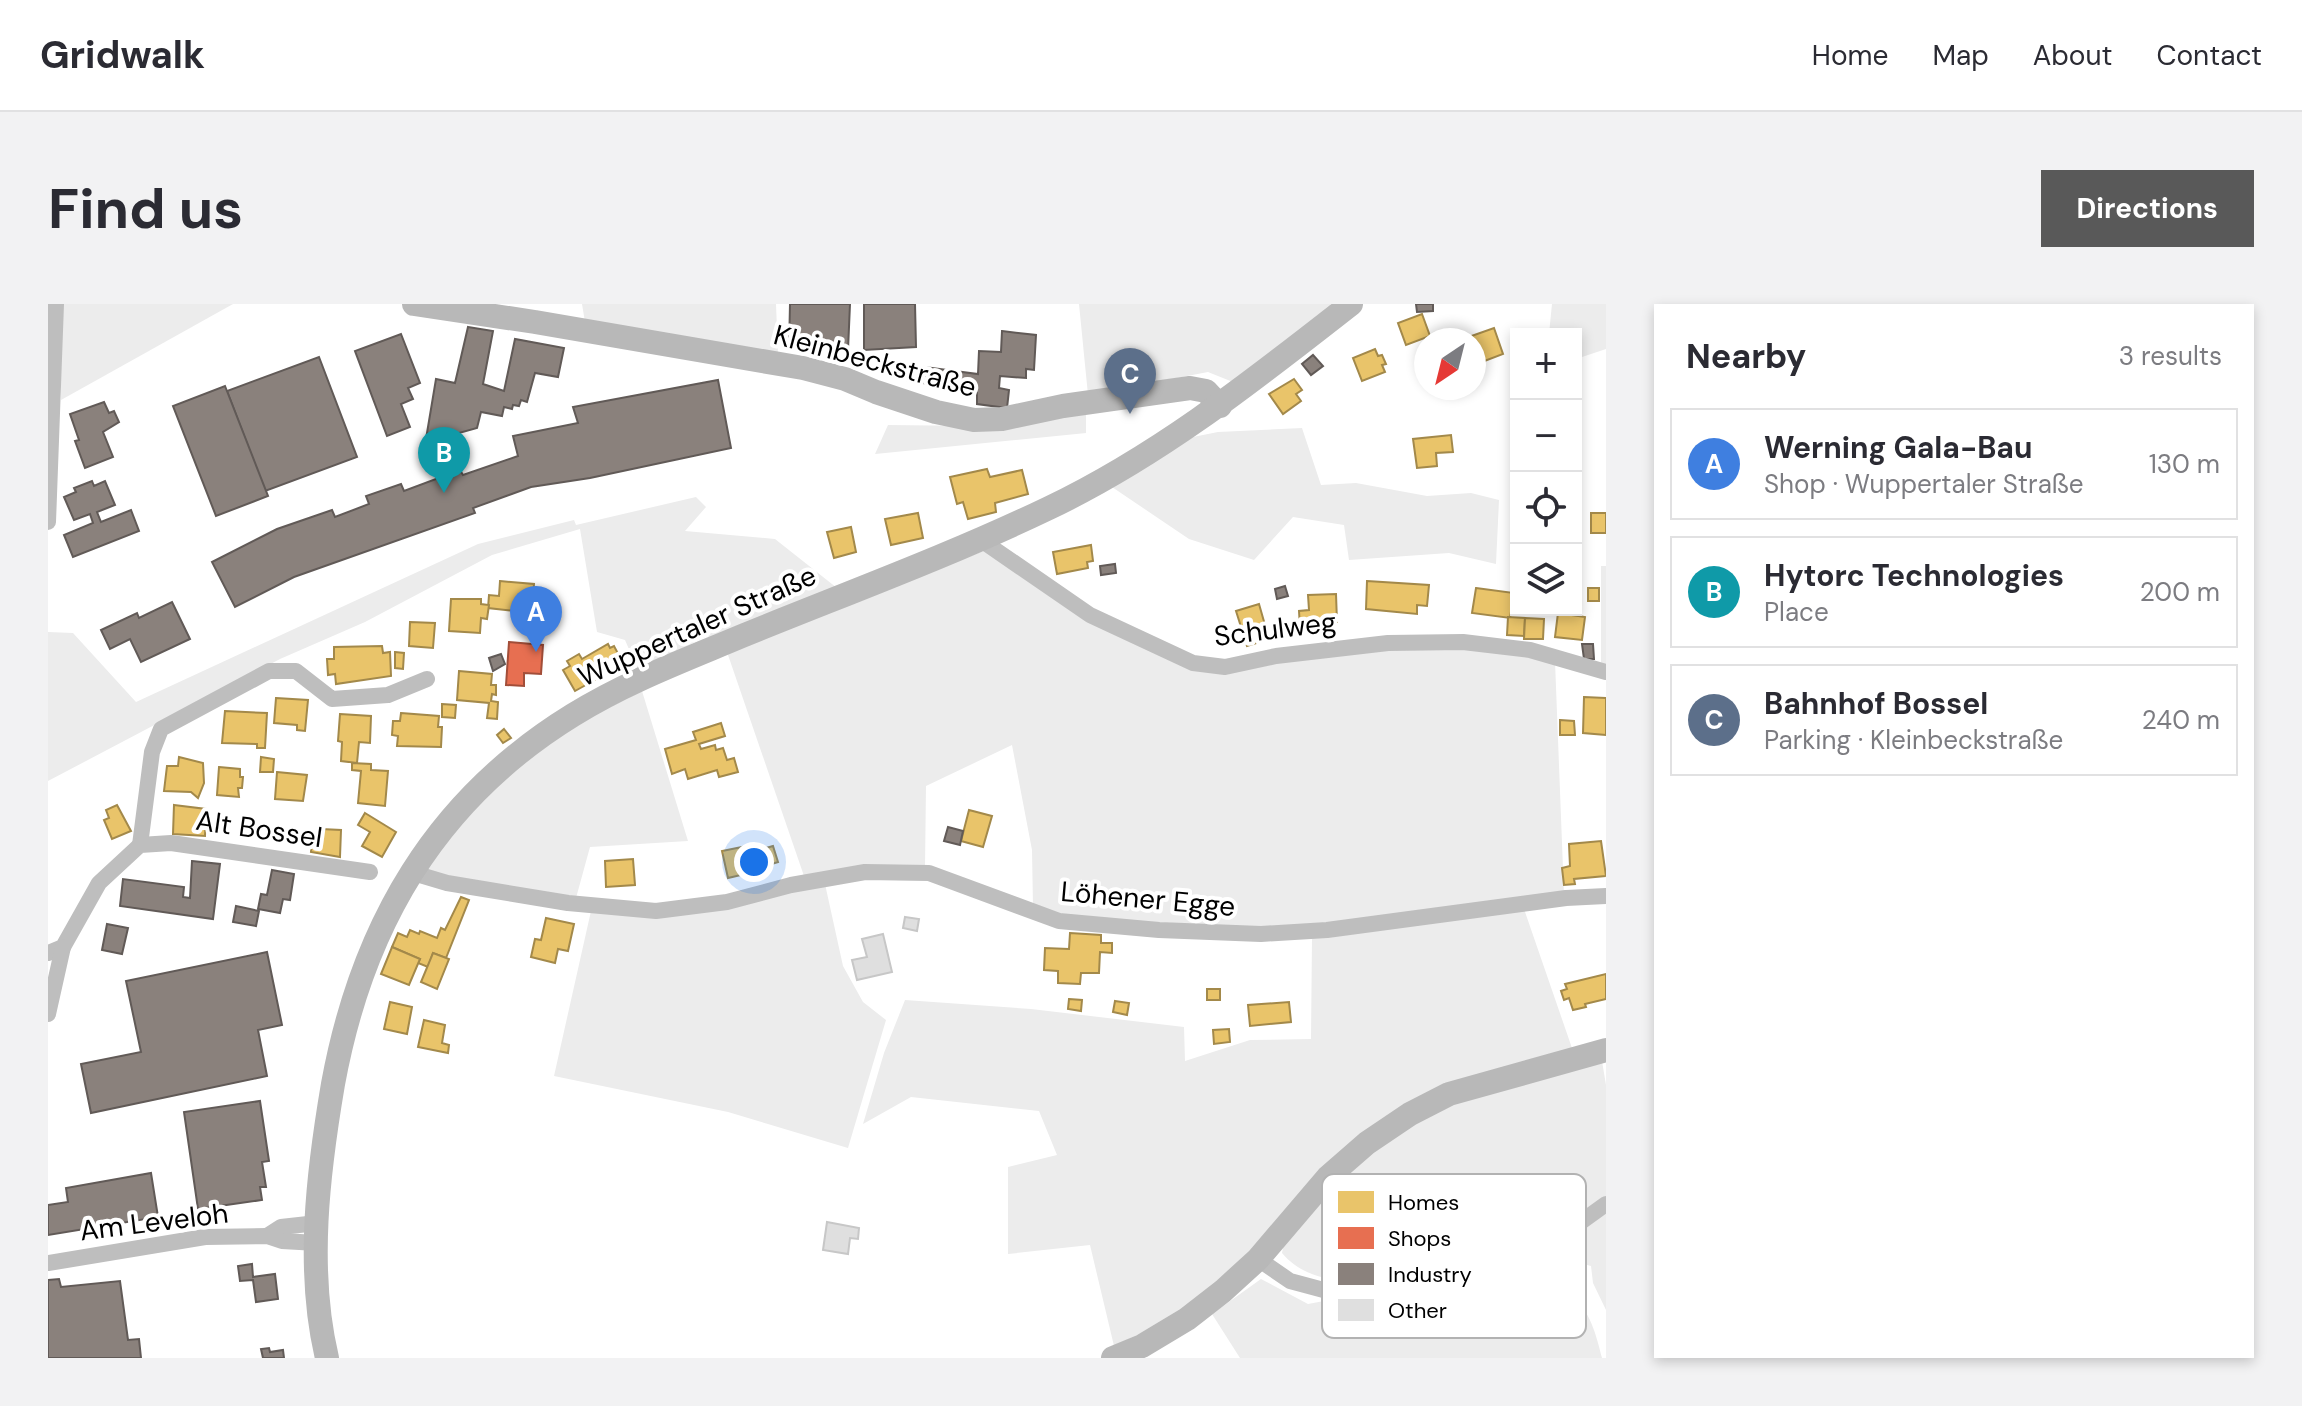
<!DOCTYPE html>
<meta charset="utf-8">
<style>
body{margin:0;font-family:"DM Sans",sans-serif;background:#f2f2f3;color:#2b2b33}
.controls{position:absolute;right:24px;top:24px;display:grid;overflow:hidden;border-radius:0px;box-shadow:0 4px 12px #0003}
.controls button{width:72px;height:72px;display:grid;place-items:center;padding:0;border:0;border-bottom:2px solid #e1e1e2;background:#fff;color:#2b2b33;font:40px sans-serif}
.compass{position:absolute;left:1366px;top:24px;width:72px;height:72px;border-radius:50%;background:#fff;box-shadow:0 4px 12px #0003;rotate:215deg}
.you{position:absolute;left:706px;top:558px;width:28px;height:28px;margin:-20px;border:6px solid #fff;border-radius:50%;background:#1a73e8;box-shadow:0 0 0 12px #1a73e833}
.badge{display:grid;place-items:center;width:52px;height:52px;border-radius:50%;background:#595959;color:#fff;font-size:26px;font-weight:700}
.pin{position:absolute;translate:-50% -66px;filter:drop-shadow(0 2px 4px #0008)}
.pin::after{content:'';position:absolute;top:42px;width:28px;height:24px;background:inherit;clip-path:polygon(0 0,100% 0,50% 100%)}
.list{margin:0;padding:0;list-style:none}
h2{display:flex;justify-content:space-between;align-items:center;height:104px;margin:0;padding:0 32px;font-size:34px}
h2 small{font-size:26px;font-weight:400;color:#7c7c81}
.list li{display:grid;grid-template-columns:52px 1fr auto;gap:24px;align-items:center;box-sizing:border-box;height:112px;margin:0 16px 16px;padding:0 16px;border:2px solid #e1e1e2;border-radius:0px}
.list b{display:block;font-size:30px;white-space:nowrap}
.list p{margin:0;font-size:26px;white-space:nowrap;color:#7c7c81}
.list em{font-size:26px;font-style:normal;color:#7c7c81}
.icon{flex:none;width:44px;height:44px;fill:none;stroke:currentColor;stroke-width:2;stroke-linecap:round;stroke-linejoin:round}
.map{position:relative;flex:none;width:1558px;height:1054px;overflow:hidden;border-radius:0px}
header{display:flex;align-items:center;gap:48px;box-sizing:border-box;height:112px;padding:0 40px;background:#fff;border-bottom:2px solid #e1e1e2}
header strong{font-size:38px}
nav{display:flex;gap:44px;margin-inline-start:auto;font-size:28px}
.intro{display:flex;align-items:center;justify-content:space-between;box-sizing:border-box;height:192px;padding:0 48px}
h1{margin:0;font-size:56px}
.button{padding:20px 36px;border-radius:0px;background:#595959;color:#fff;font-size:28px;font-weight:700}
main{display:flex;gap:48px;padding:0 48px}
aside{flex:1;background:#fff;border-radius:0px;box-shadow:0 4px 12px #0003}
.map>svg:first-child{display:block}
.green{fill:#ececec}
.homes{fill:#e9c46a;stroke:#a3894a;stroke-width:2}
.shops{fill:#e76f51;stroke:#a24e39;stroke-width:2}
.industry{fill:#8a817c;stroke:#615a57;stroke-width:2}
.building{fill:#dfdfdf;stroke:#c7c7c7;stroke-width:2}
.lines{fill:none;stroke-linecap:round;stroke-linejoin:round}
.street{stroke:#bebebe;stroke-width:16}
.secondary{stroke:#b8b8b8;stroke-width:24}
.labels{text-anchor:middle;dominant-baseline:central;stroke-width:8;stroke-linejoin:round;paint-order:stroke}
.street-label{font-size:28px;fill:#000;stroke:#fff}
.key{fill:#fff;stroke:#b2b2b2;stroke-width:2}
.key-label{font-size:22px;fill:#000}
</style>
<header>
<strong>Gridwalk</strong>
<nav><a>Home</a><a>Map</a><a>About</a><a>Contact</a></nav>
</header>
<div class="intro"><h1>Find us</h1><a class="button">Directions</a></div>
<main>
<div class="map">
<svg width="1558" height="1054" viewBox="0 0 1558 1054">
<rect width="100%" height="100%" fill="#fff"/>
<g class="green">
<polygon points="13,0 185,0 13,96"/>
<polygon points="534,0 728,0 730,50 537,18"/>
<polygon points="1031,0 1289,0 1185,78 1160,68 1040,91"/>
<polygon points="1504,0 1558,0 1558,45 1528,55 1528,30 1501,30"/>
<polygon points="1038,104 1038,129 827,150 840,121 928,122"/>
<polygon points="1254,124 1273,181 1308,179 1379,192 1423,189 1451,196 1448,260 1401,249 1301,256 1296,221 1245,213 1206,256 1141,235 1064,183 1140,134 1170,128"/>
<polygon points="648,193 658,203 637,227 727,235 789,284 667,335 659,332 590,366 577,336 549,328 532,225 444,251 317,318 232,355 0,477 0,328 25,329 88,398 430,240 526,216 528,221"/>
<polygon points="938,246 1146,363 1259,352 1414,341 1507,357 1516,591 1259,625 1015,614 985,603 984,546 964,441 878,482 877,563 756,572 679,348"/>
<polygon points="1553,262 1558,262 1558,363 1553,361"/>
<path d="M 594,387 L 640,537 L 542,543 L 528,594 L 383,570 L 378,563 C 419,505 473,455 534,418 C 553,407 574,397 594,387 Z"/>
<polygon points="777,580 795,662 815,698 838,716 800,844 680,808 506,772 543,607"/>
<polygon points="1476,605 1525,747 1410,780 1209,943 1131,1011 1066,1042 1042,941 960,950 960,863 1009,851 991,807 863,793 815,820 836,749 857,696 983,705 1136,723 1137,757 1202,736 1263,735 1264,633"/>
<path d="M 1554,757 L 1558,781 L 1558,1006 L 1545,979 L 1543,962 L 1490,948 L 1392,962 L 1388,944 L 1295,960 L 1297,978 C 1272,974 1251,969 1234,949 L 1236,939 L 1289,877 L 1338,837 L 1393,802 Z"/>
<path d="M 1470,971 C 1527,983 1541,998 1554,1054 L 1192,1054 L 1164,1010 L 1213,975 L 1260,1000 L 1324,988 Z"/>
</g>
<g class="homes">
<polygon points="1374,10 1382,32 1358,41 1350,19"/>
<polygon points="1446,24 1455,50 1426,61 1426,36 1415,35"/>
<polygon points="1327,45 1330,52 1334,51 1338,60 1334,61 1337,68 1314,77 1305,54"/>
<polygon points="1246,75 1254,86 1248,90 1253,97 1235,110 1221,90"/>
<polygon points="1403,131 1405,148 1388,149 1389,162 1369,164 1365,135"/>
<polygon points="939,165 942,173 974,166 980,190 947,199 948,208 920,215 915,198 909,200 902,173"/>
<polygon points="870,209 875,234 843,241 837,215"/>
<rect x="1543" y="209" width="15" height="20"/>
<polygon points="803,223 808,248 786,254 779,228"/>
<polygon points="1043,241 1045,257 1039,258 1040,264 1009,270 1005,248"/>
<polygon points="452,277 486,280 485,293 495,294 494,307 484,306 484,309 440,304 441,291 451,292"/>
<polygon points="1319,277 1381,281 1379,302 1369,301 1369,310 1318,305"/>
<polygon points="1428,284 1466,289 1462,314 1424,309"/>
<rect x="1540" y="284" width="11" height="13"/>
<polygon points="1288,290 1289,318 1263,319 1263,323 1252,324 1251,307 1261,306 1260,291"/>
<polygon points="403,295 433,295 433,300 441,301 439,315 433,314 432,329 401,327"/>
<polygon points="1211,300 1221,335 1199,342 1188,307"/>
<polygon points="1510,309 1537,313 1534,336 1507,333"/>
<polygon points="1460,313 1477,314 1476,332 1459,331"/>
<polygon points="1477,314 1496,315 1495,335 1476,335"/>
<polygon points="362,318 387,319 385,344 361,342"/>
<polygon points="560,340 562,344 566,342 574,357 570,359 572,362 527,387 515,366 522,362 519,357 531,350 534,355"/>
<polygon points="334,342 335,349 342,348 343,372 288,380 287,370 280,371 279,355 286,355 286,343"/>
<polygon points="347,348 356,349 355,365 347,364"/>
<polygon points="411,367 444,370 443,381 448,381 448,391 444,390 443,397 450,398 449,415 439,414 441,399 409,396"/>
<polygon points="1536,393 1558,394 1558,431 1535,429"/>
<polygon points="228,394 260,396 257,427 249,426 249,421 226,419"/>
<polygon points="394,400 408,401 407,414 394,413"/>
<polygon points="177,407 219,409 217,444 209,444 209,440 174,439"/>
<polygon points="353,409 391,412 390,423 394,423 393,443 349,442 350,432 344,431 345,417 352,417"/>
<polygon points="292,410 323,412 322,439 311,438 309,459 293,457 294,438 290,437"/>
<polygon points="1512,416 1526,417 1527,431 1512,431"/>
<polygon points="673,419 677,432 651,440 653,445 667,441 668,446 675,444 679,456 686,454 690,468 671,473 669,466 640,475 637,465 624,470 617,445 648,436 645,428"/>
<polygon points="456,425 463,434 455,439 449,431"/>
<polygon points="131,453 155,459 156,479 150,494 143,488 116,487 119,462 130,462"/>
<polygon points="213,453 226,455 225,468 212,468"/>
<polygon points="304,459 323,460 323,466 340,467 337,502 310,499 313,467 304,466"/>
<polygon points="171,463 192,465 192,473 195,473 194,484 190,484 191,493 169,491"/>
<polygon points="229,468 259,471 255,497 227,495"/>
<polygon points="69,501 83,527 64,535 56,516 61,514 58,506"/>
<polygon points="126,501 158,505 157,532 125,530"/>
<polygon points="921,506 944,512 935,543 913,537"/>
<polygon points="317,509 348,528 334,553 314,542 322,528 310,521"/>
<polygon points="273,525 293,526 292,553 263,548 264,538 272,539"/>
<polygon points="1553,537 1558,572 1526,575 1527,580 1516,581 1514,564 1522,562 1521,540"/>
<polygon points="704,541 710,567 680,574 674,547"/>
<polygon points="725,542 730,558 717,562 711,546"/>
<polygon points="585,555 587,581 558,583 557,557"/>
<polygon points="413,593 421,596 398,654 385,649 380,663 370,659 372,655 344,643 350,629 359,633 362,626 371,630 372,627 389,634 393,624 397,626"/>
<polygon points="498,614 526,620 520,647 510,645 507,659 483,653 487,635 493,636"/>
<polygon points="1022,629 1053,631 1053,639 1064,639 1064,649 1052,648 1051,669 1033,669 1032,680 1010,679 1010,667 996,666 997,644 1021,645"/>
<polygon points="344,643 372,655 361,681 333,670"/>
<polygon points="385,649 401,655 389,685 373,678"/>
<polygon points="1558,670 1558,695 1537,700 1538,703 1525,706 1521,694 1516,696 1513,687 1519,685 1517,680"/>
<rect x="1159" y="685" width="13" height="11"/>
<polygon points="1021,695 1034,696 1033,707 1020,705"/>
<polygon points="1067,697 1081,699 1079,711 1065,708"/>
<polygon points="342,698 364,703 359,730 336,725"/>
<polygon points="1241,698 1243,718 1202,722 1200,701"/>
<polygon points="376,716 397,721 394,739 401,741 400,749 370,743"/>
<polygon points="1181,725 1182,738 1166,740 1165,726"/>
</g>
<polygon class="shops" points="461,338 495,341 493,370 476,369 476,382 458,381"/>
<g class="industry">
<polygon points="742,0 802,0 800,46 741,46"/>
<polygon points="816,0 867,0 868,43 816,46"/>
<polygon points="1368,0 1385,0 1385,7 1369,8"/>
<polygon points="420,23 445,27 435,80 456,87 467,35 516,44 510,73 487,69 479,98 473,96 471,102 465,101 464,105 456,103 454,112 433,108 429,124 386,136 378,135 388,75 407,79"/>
<polygon points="954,27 988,31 986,66 978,65 978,74 952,72 951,84 961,86 959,104 929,100 929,87 860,77 862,61 930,70 931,47 953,48"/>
<polygon points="353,30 372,79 360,84 365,95 353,100 362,123 339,132 307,47"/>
<polygon points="1265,51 1275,62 1263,71 1254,60"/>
<polygon points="271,53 309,153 217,187 179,87"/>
<polygon points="670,76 683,144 542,174 483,183 425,204 427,209 246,273 187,303 164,258 229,225 284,206 287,213 321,200 318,192 353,180 356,187 412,166 415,171 470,152 465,132 530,119 525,103"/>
<polygon points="177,82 220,192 168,212 125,102"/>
<polygon points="56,98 61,109 66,107 71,118 55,128 65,153 37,164 27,137 31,136 22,110"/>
<polygon points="44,177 46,182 57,177 67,201 49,208 53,218 83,206 91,227 25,253 16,231 45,219 42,210 26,216 16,193 28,188 26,184"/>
<polygon points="1067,260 1068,269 1053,271 1052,262"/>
<polygon points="1237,282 1240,292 1229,295 1227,285"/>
<polygon points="124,298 142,335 93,358 82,335 62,345 53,326 89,309 91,314"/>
<polygon points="1534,340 1545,340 1546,355 1536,355"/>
<polygon points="453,350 457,360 445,367 441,354"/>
<polygon points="900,523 915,527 912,541 896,537"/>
<polygon points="144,557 172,560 165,615 72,602 75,575 136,583 135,593 142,594"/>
<polygon points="224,566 246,570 242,596 235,595 232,609 210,605 213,590 219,591"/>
<polygon points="188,602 211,607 208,622 185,618"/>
<polygon points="59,620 80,624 74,650 54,646"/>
<polygon points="219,648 234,721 210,726 219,772 43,809 33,760 93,748 78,677"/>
<polygon points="212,797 221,857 214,858 218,883 212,883 214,896 150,905 136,808"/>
<polygon points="103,869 110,913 0,931 0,901 20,898 18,884"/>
<polygon points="204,960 205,973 227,970 230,995 208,998 205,976 192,977 190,962"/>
<polygon points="11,975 13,983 72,977 80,1036 91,1035 93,1054 0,1054 0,976"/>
<polygon points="221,1044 222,1048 235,1046 236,1054 215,1054 213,1045"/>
</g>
<g class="building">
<polygon points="857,613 871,615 869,627 855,624"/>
<polygon points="835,630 844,668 809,676 804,656 819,653 814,635"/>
<polygon points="779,918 811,924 810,935 802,934 800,950 775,946"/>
</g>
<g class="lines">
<g class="street">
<polyline points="0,218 8,0"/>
<polyline points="933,236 1042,311 1145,359 1177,363 1228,352 1340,339 1415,338 1482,346 1558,368"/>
<polyline points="92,541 104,448 113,425 221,367 248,367 284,395 340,391 379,375"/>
<polyline points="362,568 399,579 520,599 608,607 679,598 743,581 817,568 881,569 1011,617 1111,626 1213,630 1279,626 1518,594 1558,592"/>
<polyline points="0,649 15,643 51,579 92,541 123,539 322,568"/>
<polyline points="0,710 15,643"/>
<polyline points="219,932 233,923 269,919"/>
<polyline points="1210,955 1242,977 1283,988 1465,957 1494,963 1501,941 1558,900"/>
<polyline points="0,959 157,933 219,932 234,937 269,939"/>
</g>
<g class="secondary">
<polyline points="366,0 487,18 755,64 797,75 828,88 888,108 926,116 954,115 1015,102 1142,84 1158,87 1172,102"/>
<path d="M 279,1054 C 258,966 270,868 285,780 C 314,622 387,496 525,411 C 578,378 637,356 694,332 C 797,290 901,252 1001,204 C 1112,151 1207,75 1303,0"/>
<polyline points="1065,1054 1094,1042 1139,1015 1175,987 1210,955 1280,873 1319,839 1362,810 1401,790 1558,746"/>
</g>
</g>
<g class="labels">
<g class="street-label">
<text transform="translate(827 57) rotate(15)">Kleinbeckstraße</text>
<text transform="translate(649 322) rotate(-24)">Wuppertaler Straße</text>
<text transform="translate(1227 325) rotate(-7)">Schulweg</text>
<text transform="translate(211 525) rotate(8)">Alt Bossel</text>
<text transform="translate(1100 595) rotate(5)">Löhener Egge</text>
<text transform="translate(106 918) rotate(-7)">Am Leveloh</text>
</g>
</g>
<rect x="1274" y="870" width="264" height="164" rx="12" class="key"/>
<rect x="1290" y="887" width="36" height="22" fill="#e9c46a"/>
<rect x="1290" y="923" width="36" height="22" fill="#e76f51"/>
<rect x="1290" y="959" width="36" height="22" fill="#8a817c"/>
<rect x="1290" y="995" width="36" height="22" fill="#dfdfdf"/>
<g class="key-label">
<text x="1340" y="906">Homes</text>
<text x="1340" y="942">Shops</text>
<text x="1340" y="978">Industry</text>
<text x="1340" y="1014">Other</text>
</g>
</svg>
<div class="controls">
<button>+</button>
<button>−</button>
<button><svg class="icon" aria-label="locate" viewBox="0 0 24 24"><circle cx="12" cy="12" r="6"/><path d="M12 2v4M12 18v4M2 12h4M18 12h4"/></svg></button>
<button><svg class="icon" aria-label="layers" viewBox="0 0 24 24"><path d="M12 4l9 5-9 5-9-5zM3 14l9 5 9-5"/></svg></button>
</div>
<svg class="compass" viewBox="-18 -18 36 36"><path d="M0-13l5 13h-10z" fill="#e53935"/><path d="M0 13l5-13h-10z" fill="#7c7c81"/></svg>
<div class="you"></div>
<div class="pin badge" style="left:488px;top:348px;background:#3f7fe0">A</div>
<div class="pin badge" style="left:396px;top:189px;background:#0f9aa8">B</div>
<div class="pin badge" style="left:1082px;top:110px;background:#5c6f8a">C</div>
</div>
<aside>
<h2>Nearby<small>3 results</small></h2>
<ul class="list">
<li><span class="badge" style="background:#3f7fe0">A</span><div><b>Werning Gala-Bau</b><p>Shop · Wuppertaler Straße</p></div><em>130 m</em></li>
<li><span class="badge" style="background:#0f9aa8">B</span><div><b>Hytorc Technologies</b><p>Place</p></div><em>200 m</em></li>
<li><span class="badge" style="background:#5c6f8a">C</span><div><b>Bahnhof Bossel</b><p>Parking · Kleinbeckstraße</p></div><em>240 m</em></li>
</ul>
</aside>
</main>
